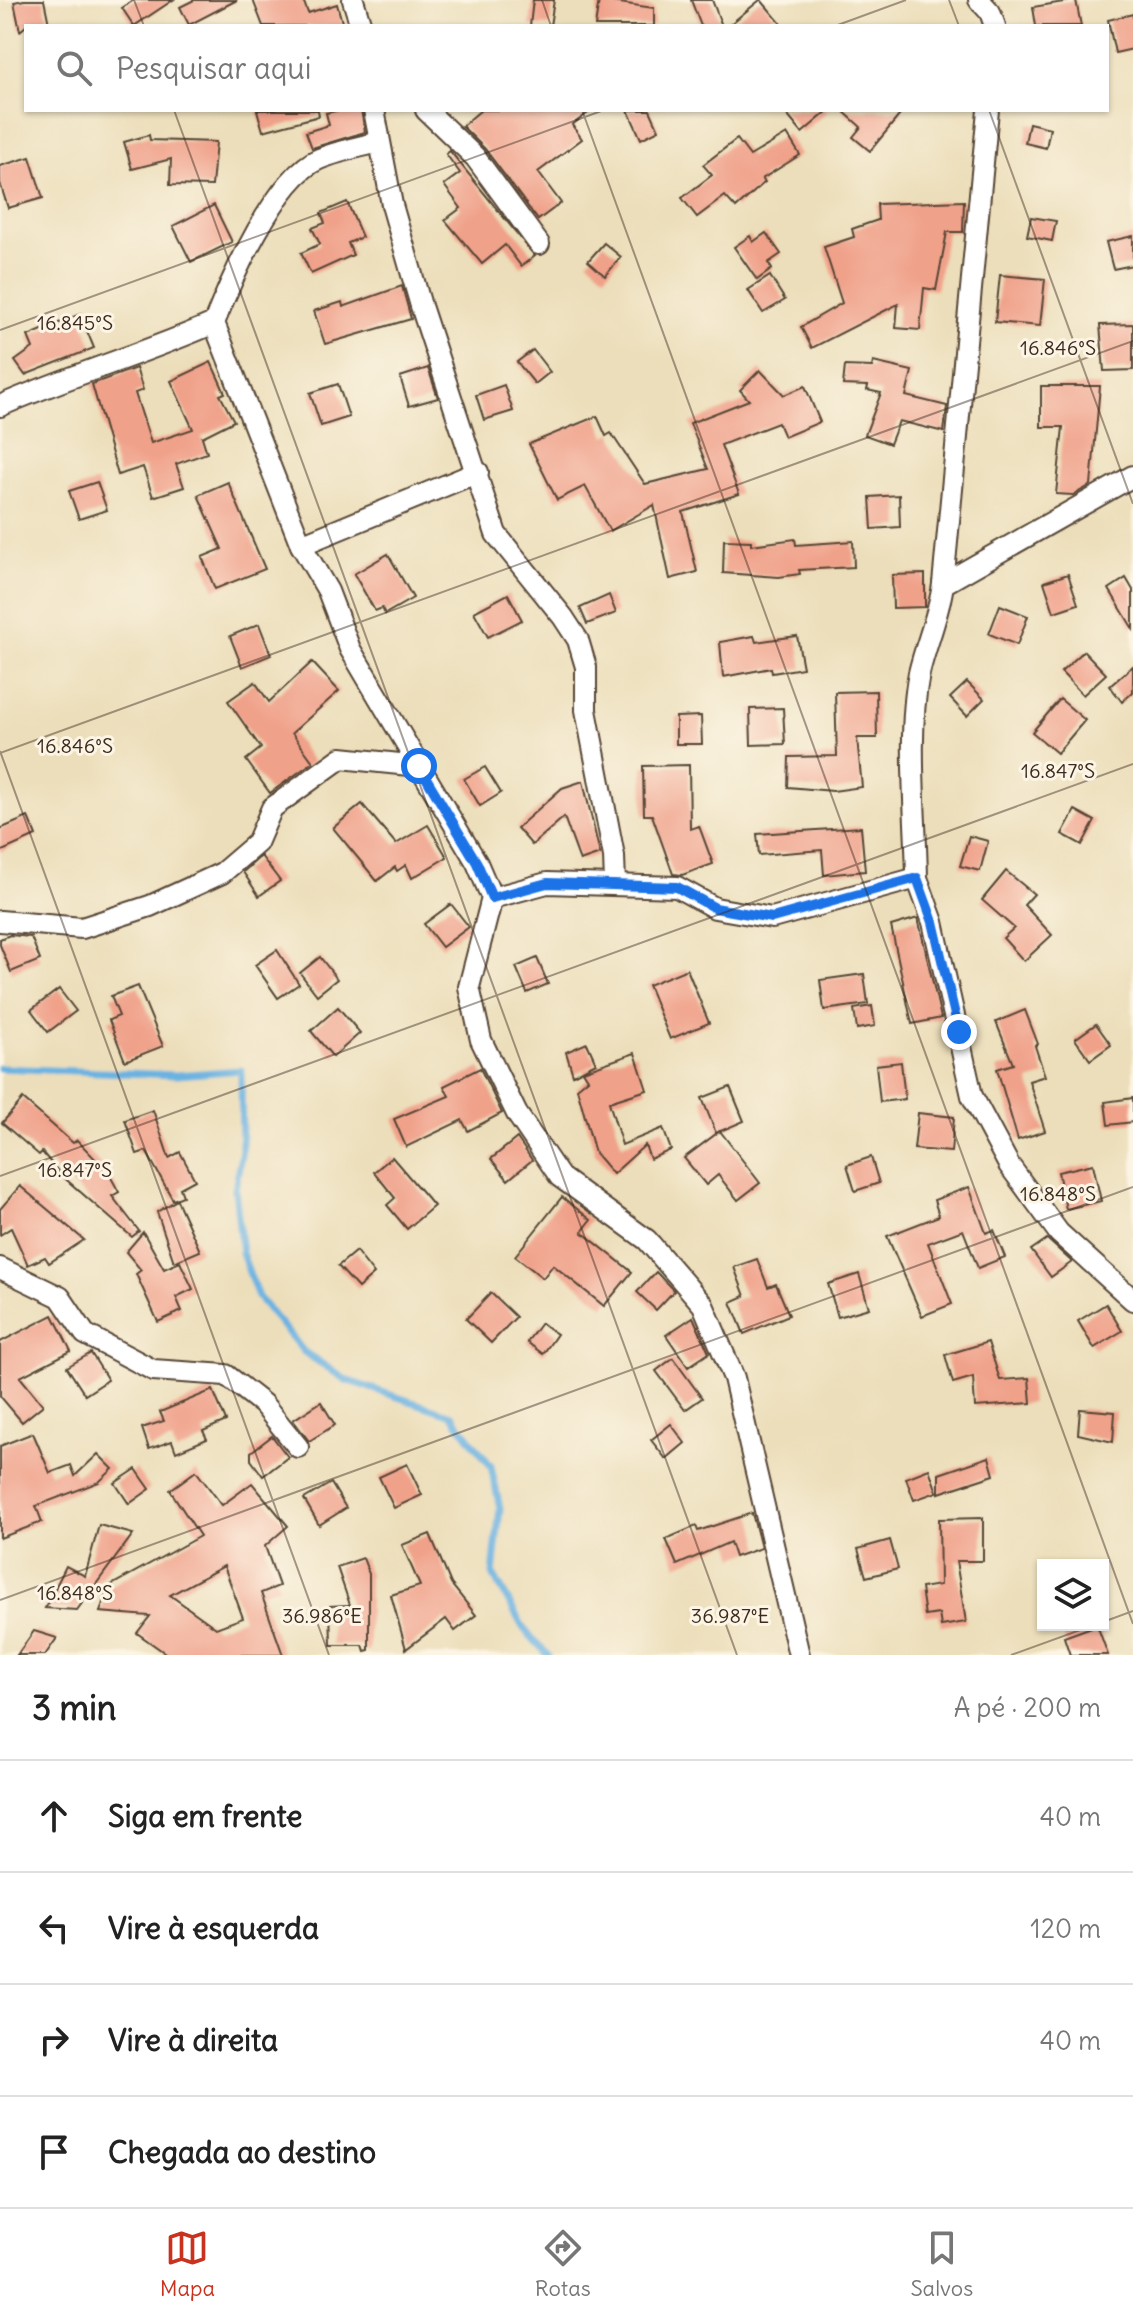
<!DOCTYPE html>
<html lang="pt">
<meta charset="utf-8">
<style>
body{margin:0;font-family:Delius,sans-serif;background:#f2f2f2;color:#222}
.controls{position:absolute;right:24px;bottom:24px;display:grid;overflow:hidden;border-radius:0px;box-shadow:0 2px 6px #0004}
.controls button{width:72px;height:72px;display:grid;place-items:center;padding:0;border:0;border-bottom:2px solid #e0e0e0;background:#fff;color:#222;font:40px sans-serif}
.stop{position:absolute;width:24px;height:24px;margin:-18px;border:6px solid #1a73e8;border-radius:50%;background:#fff}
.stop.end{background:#1a73e8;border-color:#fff;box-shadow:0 2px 8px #0008}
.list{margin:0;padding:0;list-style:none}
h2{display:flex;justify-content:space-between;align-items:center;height:104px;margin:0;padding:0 32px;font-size:34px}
h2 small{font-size:26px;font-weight:400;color:#767676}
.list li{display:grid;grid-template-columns:52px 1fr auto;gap:24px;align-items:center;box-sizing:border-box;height:112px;padding:0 32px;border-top:2px solid #e0e0e0}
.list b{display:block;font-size:30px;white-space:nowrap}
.list em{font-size:26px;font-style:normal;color:#767676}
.icon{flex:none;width:44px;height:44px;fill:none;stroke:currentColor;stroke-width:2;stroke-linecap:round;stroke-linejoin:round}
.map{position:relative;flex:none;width:1133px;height:1655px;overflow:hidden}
.search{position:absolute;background:#fff;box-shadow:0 2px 6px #0004;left:24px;right:24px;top:24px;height:88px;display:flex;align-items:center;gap:20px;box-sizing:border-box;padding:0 28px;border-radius:0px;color:#767676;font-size:30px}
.sheet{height:552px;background:#fff}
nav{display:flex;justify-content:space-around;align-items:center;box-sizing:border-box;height:112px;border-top:2px solid #e0e0e0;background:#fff;font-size:22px;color:#767676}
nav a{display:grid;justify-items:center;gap:4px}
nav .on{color:#c8321e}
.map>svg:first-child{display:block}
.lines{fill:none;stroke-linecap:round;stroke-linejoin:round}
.stream{stroke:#6ab2e1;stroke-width:7}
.building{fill:#f0a18a;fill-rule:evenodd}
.minor-casing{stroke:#564535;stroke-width:24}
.minor{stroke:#fff;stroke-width:20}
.route{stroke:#1a73e8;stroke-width:10}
.ticks{fill:none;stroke:#3b2a1e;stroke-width:2;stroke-opacity:0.45}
.ticks-label{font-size:20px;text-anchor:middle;fill:#3b2a1e;stroke:#fcf5e5;stroke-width:6;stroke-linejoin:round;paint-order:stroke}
</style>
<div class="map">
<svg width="1133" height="1655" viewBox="0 0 1133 1655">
<rect width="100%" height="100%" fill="#fcf5e5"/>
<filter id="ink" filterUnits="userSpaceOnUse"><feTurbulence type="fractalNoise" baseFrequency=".0125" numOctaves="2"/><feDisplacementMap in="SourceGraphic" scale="16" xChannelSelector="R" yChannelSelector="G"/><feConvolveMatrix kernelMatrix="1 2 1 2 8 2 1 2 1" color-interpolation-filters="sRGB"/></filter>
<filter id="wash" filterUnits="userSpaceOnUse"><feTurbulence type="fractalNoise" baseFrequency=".006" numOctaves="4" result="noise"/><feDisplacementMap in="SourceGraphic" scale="32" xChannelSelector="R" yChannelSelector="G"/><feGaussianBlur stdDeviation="1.8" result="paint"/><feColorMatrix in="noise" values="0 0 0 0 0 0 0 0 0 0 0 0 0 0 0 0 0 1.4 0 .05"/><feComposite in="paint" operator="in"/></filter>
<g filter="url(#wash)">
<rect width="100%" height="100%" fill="#ecdeba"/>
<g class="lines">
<polyline class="stream" points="0,1068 176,1075 241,1070 242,1149 235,1189 242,1253 258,1297 304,1352 346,1380 452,1415 491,1466 500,1508 493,1574 524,1629 548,1655"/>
</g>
<g id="blocks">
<g class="building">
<polygon points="24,0 44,0 49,24 26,26 20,31 14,2"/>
<polygon points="134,0 173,0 134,26 122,8"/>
<polygon points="194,0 237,0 189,25 180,7"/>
<polygon points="253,0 303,0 308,13 337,4 343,26 263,26"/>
<polygon points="533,0 554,0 550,26 530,26"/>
<polygon points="599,0 654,8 654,26 595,26"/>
<polygon points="691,0 712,0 722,26 701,26"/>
<polygon points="761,0 783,26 728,26 760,0"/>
<polygon points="1076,0 1081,26 1036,26 1033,7"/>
<polygon points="1133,14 1133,49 1115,53 1108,20"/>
<polygon points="257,110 318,110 319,116 263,131"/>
<polygon points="340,110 361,110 365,132 312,148 306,132 329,125 326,113"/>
<polygon points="481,110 592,110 572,125 582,139 538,172 561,203 538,220 485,149 462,126"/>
<polygon points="628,110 650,110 659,130 641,139"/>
<polygon points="783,110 829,110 802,133"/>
<polygon points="842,110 904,110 870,151 853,137 861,127"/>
<polygon points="1029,123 1050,128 1046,148 1025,143"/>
<polygon points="787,134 800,155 762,179 765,182 736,208 725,196 697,217 682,198 712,175 703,165 737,139 750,156"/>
<polygon points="149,135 150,140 216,142 212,186 170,185 171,159 132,169 124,142"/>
<polygon points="450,151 535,256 521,266 505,245 482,264 445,220 461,208 444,185 460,173 446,154"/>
<polygon points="30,157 43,198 8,208 0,183 0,166"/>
<polygon points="964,201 963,232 947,232 936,290 924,288 920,330 896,328 898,304 812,348 801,327 842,303 824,247 854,237 852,229 878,220 877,204"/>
<polygon points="347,202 362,237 348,243 353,255 311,274 301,253 320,244 312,228 325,223 321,213"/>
<polygon points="214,205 232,242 191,262 173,226"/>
<polygon points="1031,217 1056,221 1052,241 1027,236"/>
<polygon points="766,233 781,254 768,263 772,269 757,280 734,247 750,236 753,242"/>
<polygon points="1133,236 1133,265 1113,269 1106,242"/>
<polygon points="604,243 621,257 605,276 588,261"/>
<polygon points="1000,275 1045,279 1040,326 995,322"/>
<polygon points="770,276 785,300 763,313 748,290"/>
<polygon points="402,286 411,319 325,344 314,311 342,302 343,307"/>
<polygon points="80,314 94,348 25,375 15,361 33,348 28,336"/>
<polygon points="1133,324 1133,370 1104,371 1100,325"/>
<polygon points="533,350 550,372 535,384 517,362"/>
<polygon points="211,362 225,393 220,395 234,421 202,437 207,453 176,464 184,487 153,497 143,467 118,475 92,384 136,368 143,390 135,393 151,443 193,429 171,381"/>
<polygon points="873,362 912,371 906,396 947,406 944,432 899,421 890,444 865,435 881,393 867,390 868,386 843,385 845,366 872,367"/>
<polygon points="428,368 438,398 409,406 400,377"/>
<polygon points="760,370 784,395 805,386 820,422 784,437 778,423 721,445 739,494 683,512 697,572 670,579 654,505 610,531 585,486 557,500 529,444 597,416 606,436 611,433 645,484 708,469 690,423 749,400 740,390"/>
<polygon points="338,384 349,417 321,426 310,393"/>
<polygon points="504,385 513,411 484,420 476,395"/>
<polygon points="1041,386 1100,386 1091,485 1073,495 1056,494 1063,427 1041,427"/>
<polygon points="97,482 107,510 79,519 69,491"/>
<polygon points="228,482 265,569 215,589 202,557 222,549 198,495"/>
<polygon points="899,495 900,527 872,529 870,497"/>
<polygon points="795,539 796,545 853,541 854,567 799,570 800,574 779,577 723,573 724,540 751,541 751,545"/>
<polygon points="388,554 413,598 385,614 382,608 375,611 354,574"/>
<polygon points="925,574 925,607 893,608 892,575"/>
<polygon points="1068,574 1078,604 1054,612 1044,582"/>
<polygon points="1126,578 1133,590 1133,629 1109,589"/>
<polygon points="508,594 522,620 488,637 474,612"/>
<polygon points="609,595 616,613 587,624 580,608"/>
<polygon points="1000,605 1028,616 1017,645 989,634"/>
<polygon points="259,624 271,655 242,667 230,636"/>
<polygon points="754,636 756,642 797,636 803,668 772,673 771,668 723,677 720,642"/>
<polygon points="1084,651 1106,674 1083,695 1061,672"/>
<polygon points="312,662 339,691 292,733 313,762 270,793 246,760 261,748 228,701 255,682 269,702"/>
<polygon points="1133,666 1133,692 1122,702 1110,686"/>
<polygon points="967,682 984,699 967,716 950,698"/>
<polygon points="876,691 877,738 857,738 862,787 833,791 788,787 789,757 837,756 835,692"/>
<polygon points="1060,699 1085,720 1057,753 1032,732"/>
<polygon points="783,708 785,744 751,745 750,709"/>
<polygon points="701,716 702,744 676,744 676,717"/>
<polygon points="689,765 690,829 699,826 713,864 682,875 673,874 652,815 644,815 643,766"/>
<polygon points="485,767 501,793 480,806 464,779"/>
<polygon points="583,781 600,854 580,861 564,817 532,845 517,828 562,788"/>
<polygon points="362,804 396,844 428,825 447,857 412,878 406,865 397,871 395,867 377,881 333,828"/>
<polygon points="1075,810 1095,821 1082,845 1062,834"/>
<polygon points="28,817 36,836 0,852 0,829"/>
<polygon points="861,827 865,871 824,875 822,850 759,855 757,834"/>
<polygon points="969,836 988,841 980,871 960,866"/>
<polygon points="261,856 280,881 259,896 243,872"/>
<polygon points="1006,871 1034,894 1024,905 1052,935 1024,961 1003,938 1014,928 982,900"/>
<polygon points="451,904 469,927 442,947 424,924"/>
<polygon points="918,918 941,1018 912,1024 891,926"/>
<polygon points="10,935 31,937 40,960 11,972 0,945 0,939"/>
<polygon points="277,950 299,984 278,998 255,965"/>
<polygon points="320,957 337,979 317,995 300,973"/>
<polygon points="537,958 548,984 527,993 516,967"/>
<polygon points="687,969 709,1023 670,1039 648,985"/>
<polygon points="864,974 868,1004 824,1010 820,980"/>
<polygon points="138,986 163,1046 125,1061 109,1020 119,1016 111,996"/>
<polygon points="59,989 76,1011 48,1032 31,1010"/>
<polygon points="872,1006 875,1026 857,1029 854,1009"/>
<polygon points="338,1007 360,1033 333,1057 311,1031"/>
<polygon points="1025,1010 1038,1044 1035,1046 1045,1076 1029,1081 1045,1131 1018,1140 997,1069 1013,1064 996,1022"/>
<polygon points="1096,1024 1111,1045 1090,1060 1075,1039"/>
<polygon points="587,1043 596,1063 573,1075 566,1052"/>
<polygon points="635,1053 647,1090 609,1102 622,1145 663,1128 671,1150 650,1159 645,1145 613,1174 595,1153 577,1088 588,1079 583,1071"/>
<polygon points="901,1062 905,1099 880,1102 876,1065"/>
<polygon points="480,1068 502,1113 468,1131 462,1120 406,1147 394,1119 449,1096 444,1086"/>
<polygon points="730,1087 744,1121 716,1133 702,1098"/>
<polygon points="1133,1098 1133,1122 1108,1125 1105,1102"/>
<polygon points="23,1099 73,1143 77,1140 108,1172 119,1192 112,1196 139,1231 132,1237 61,1175 42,1152 39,1155 2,1123"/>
<polygon points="153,1110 169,1158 180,1152 195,1180 180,1188 183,1196 173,1200 146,1151 137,1154 125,1120"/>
<polygon points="918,1113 954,1117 951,1152 914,1149"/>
<polygon points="720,1131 760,1183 738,1200 718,1175 706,1185 684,1158"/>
<polygon points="517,1138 532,1160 508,1180 491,1159"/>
<polygon points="392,1157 434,1206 407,1229 387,1205 395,1198 374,1172"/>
<polygon points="871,1157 879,1183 855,1191 847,1165"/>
<polygon points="1093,1164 1101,1201 1066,1209 1058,1172"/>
<polygon points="20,1186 84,1240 49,1263 45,1257 28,1265 11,1228 0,1235 0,1209"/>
<polygon points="969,1187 986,1233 994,1230 1005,1257 978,1268 963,1230 928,1243 952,1304 922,1316 887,1236 939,1216 934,1200"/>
<polygon points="562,1197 591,1220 582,1232 632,1272 604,1306 553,1265 543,1278 515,1256"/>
<polygon points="177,1200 200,1251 174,1262 157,1212"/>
<polygon points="143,1232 164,1269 180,1262 193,1289 176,1297 182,1311 158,1322 136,1274 141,1270 126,1252"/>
<polygon points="1047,1239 1072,1262 1051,1277 1031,1250"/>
<polygon points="356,1251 374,1274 358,1288 338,1266"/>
<polygon points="757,1259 768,1287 776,1284 789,1315 744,1334 731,1302 745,1296 734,1267"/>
<polygon points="656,1272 674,1291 656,1310 637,1292"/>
<polygon points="859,1274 869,1308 838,1317 828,1284"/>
<polygon points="491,1293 516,1317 491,1343 466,1319"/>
<polygon points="1106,1304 1122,1331 1094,1348 1078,1321"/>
<polygon points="53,1315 71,1351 20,1377 43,1405 22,1422 0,1396 0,1342"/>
<polygon points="693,1317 709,1353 688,1367 666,1335"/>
<polygon points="541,1323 557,1334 543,1354 527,1342"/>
<polygon points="988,1342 1000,1380 1029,1378 1031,1403 975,1407 973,1377 953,1383 945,1355"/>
<polygon points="91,1353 108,1380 85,1395 67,1367"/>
<polygon points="673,1358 702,1398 685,1410 656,1371"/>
<polygon points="213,1390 226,1421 203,1431 207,1439 176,1452 172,1441 149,1449 142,1428 164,1421 160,1412"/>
<polygon points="321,1402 335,1425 309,1441 293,1420"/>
<polygon points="1080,1409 1115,1412 1113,1442 1078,1434"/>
<polygon points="671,1424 685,1443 666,1459 651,1440"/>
<polygon points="33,1433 50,1473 71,1465 75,1476 98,1454 113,1469 99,1482 36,1506 42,1522 0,1538 0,1446"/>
<polygon points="272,1436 288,1457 263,1476 251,1460 251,1452"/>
<polygon points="989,1457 994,1475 939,1493 939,1474"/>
<polygon points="407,1464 422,1495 394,1508 379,1477"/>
<polygon points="136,1469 150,1489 129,1504 115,1483"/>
<polygon points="929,1469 937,1492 914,1500 906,1478"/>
<path d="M 196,1471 L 222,1505 L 252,1483 L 288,1526 L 265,1546 L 279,1586 L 261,1593 L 283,1655 L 168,1655 L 137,1633 L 150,1616 L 100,1612 L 108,1587 L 200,1536 L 170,1490 ZM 224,1566 L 243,1618 L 216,1628 L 170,1595 Z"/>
<polygon points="331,1483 346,1508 319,1525 304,1499"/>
<polygon points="752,1513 761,1548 735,1557 730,1542 677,1565 666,1539 696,1526 698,1531"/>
<polygon points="983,1518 983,1561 956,1561 966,1622 941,1626 939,1614 925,1616 921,1588 940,1585 939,1519"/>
<polygon points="99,1525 133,1534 77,1610 45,1608 66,1566 85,1576"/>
<polygon points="430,1534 451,1584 476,1615 455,1631 446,1619 406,1649 391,1595 420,1586 402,1545"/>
<polygon points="890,1540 898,1569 866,1577 858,1549"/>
<polygon points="363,1558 369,1574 369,1650 365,1651 363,1645 331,1645 330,1606 350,1605 337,1567"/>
<polygon points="1097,1625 1108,1655 1070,1655 1064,1637"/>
<polygon points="34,1631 57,1638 45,1655 17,1655"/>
</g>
</g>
</g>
<g filter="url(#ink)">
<use href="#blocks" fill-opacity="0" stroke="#564535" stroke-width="2"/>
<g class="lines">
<defs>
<g id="minor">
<polyline points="353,0 361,26"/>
<polyline points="979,0 990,12 995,26"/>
<polyline points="374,110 392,205 421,306 496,534 563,617 578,640 586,667 586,710 614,856 615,884"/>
<polyline points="426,110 475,157 539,244"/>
<polyline points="214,323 301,545"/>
<path d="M 0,406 C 70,375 144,354 214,323 C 231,280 276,177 319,159 C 338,151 359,147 379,142"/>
<polyline points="478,472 301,545 328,591 350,649 477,863 492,898 469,987 481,1040 517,1114 560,1177 647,1240 703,1305 734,1378 799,1655"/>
<polyline points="943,584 988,110"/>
<path d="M 917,878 C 916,814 907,735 919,673 C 926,643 939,615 943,584 L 1133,476"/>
<polyline points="492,898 547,883 677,887 715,908 772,918 917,878 933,922 972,1096 1009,1165 1059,1233 1133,1300"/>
<polyline points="0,921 82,928 150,906 222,873 257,843 272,808 341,758 419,766"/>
<polyline points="0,1268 60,1297 85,1334 153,1370 226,1375 263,1404 298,1447"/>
</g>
</defs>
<use href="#minor" class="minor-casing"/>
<use href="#minor" class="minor"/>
</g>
</g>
<g class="lines" filter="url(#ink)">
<polyline class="route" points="419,766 477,863 492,898 547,883 677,887 715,908 772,918 917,878 933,922 959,1032"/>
</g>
<path class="ticks" d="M 134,0 L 144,26M 542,0 L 551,26M 949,0 L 959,26M 835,26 L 906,0M 174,110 L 737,1655M 582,110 L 1133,1624M 989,110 L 1133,504M 0,330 L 604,110M 0,751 L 329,1655M 0,753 L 1133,341M 0,1176 L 1133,764M 0,1600 L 1133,1187M 1103,1622 L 1133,1611M 1011,1655 L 1094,1625"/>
<g class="ticks-label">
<text x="75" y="330">16.845°S</text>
<text x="1058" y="355">16.846°S</text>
<text x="75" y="753">16.846°S</text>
<text x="1058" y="778">16.847°S</text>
<text x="75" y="1177">16.847°S</text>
<text x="1058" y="1201">16.848°S</text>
<text x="75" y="1600">16.848°S</text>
<text x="322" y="1623">36.986°E</text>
<text x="730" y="1623">36.987°E</text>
</g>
</svg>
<div class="controls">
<button><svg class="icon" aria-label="layers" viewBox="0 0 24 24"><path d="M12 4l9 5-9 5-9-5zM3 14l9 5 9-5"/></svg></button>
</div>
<div class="stop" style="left:419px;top:766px"></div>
<div class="stop end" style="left:959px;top:1032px"></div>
<div class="search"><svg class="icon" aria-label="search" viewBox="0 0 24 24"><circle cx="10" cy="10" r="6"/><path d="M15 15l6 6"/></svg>Pesquisar aqui</div>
</div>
<section class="sheet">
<h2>3 min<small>A pé · 200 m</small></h2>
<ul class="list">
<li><svg class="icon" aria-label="ahead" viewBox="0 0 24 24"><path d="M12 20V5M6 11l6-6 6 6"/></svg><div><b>Siga em frente</b></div><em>40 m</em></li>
<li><svg class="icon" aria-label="left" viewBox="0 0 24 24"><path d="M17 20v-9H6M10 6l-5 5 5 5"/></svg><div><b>Vire à esquerda</b></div><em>120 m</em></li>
<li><svg class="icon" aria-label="right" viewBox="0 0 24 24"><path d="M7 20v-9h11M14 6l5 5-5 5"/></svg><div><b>Vire à direita</b></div><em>40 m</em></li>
<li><svg class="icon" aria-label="arrive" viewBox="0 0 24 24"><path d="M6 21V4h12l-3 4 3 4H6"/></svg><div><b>Chegada ao destino</b></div></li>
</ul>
</section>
<nav>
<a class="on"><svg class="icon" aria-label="map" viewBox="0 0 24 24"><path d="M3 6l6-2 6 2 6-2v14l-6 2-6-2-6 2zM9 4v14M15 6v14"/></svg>Mapa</a>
<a><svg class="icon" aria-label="directions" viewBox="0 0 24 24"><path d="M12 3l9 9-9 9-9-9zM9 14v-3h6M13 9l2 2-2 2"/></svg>Rotas</a>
<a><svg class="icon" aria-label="saved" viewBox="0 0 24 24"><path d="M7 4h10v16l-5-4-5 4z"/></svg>Salvos</a>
</nav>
